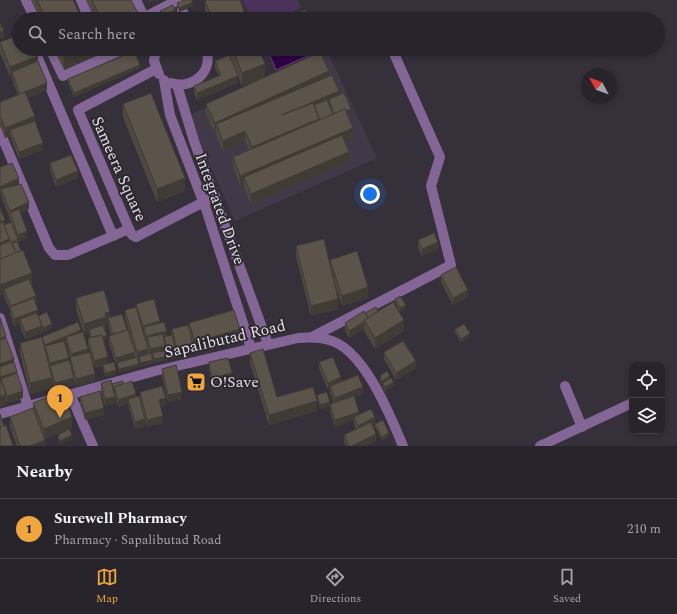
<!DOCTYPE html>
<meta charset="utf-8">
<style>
body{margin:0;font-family:Spectral,serif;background:#343038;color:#f1f3f6}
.controls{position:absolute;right:12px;bottom:12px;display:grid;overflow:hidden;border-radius:8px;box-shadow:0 2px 6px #0003}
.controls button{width:36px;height:36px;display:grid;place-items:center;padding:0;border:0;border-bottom:1px solid #444148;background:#28242c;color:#f1f3f6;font:20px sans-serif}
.compass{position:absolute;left:581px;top:68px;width:36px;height:36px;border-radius:50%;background:#28242c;box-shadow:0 2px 6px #0003;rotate:311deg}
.you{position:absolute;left:370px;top:194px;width:14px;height:14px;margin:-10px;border:3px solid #fff;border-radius:50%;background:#1a73e8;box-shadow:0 0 0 6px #1a73e833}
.badge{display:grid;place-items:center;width:26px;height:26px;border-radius:50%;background:#f0a63e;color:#111;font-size:13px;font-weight:700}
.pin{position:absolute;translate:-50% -33px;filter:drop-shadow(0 1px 2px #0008)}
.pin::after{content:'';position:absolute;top:21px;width:14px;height:12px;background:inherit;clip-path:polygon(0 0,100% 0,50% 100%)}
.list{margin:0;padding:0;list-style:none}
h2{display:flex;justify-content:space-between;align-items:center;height:52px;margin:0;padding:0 16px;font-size:17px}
h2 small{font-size:13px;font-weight:400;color:#a5a4a9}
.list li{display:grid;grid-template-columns:26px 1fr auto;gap:12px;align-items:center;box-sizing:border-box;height:60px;padding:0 16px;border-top:1px solid #444148}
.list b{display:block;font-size:15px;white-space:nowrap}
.list p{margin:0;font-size:13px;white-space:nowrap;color:#a5a4a9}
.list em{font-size:13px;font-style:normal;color:#a5a4a9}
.icon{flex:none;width:22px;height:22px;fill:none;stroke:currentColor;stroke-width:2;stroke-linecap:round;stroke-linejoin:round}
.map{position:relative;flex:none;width:677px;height:446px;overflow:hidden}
.search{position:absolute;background:#28242c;box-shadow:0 2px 6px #0003;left:12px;right:12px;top:12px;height:44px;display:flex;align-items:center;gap:10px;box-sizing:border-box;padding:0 14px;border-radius:22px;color:#a5a4a9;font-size:15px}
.sheet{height:112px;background:#28242c}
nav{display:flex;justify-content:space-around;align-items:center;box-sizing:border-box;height:56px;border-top:1px solid #444148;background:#28242c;font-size:11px;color:#a5a4a9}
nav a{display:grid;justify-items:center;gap:2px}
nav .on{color:#f0a63e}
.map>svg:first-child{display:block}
.built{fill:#423948}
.green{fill:#4b325b}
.water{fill:#310147;stroke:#674477}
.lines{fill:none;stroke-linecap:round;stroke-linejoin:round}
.minor{stroke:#836696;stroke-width:10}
.wall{fill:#4f4840}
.shaded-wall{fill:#403b34}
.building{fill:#5c544b;stroke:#403b34}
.labels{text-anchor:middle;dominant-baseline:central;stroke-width:3.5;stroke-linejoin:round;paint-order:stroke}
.street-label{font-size:16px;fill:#e4e0e6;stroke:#2c262f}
.poi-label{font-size:16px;fill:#e4e0e6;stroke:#2c262f;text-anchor:start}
</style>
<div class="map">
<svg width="677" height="446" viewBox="0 0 677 446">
<rect width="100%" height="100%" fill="#36303a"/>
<polygon class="built" points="327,51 377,158 235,221 188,116"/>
<polygon class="green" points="242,0 297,0 301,8 276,19 251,19"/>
<polygon class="water" points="272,49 320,49 321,50 276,70 268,51"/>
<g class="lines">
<g class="minor">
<polyline points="26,0 35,19"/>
<polyline points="81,0 89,19"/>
<polyline points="136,0 145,19"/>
<polyline points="182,10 186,19"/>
<polyline points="145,17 178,0"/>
<polyline points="34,49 113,236"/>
<polyline points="50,49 63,76 124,49"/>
<polyline points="156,49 154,61 159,74"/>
<polyline points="156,69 78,110 129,229 132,235 136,237 215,196"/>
<polyline points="164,80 170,115 206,209 251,348"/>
<path d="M 171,83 C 192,90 214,72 206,49"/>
<polyline points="177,85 194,141 268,344"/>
<polyline points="0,132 49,248 55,255 68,255 129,229"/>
<polyline points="0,318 28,407"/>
<polyline points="312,337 451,265 431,186 440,157 392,49"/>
<polyline points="565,386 582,427"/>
<polyline points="70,394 93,446"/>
<path d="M 0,414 L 155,371 L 298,338 C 309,337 319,337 329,340 C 364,349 390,415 403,446"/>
<polyline points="540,446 632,403"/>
</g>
</g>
<g class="wall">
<polygon points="31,0 73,0 82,19 40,19"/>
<polygon points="86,0 131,0 141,19 95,19"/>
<polygon points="205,0 247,19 207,19 205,13"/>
<polygon points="177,3 193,6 179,12 177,6"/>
<polygon points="160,11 175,14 165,19 162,19 160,15"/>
<polygon points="0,42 38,62 47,90 28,98 43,150 19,159 10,136 5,138 0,126 0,102 18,95 12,79 12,77 10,77 0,53"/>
<polygon points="54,49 93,49 93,57 64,70"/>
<polygon points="227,49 259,49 265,77 329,76 339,95 351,116 348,117 353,138 344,142 349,162 251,204 244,187 244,184 240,186 233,167 233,157 249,150 245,142 223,151 216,135 216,133 215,134 206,114 206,104 259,80 242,86 238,76 238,83 197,100 194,93 194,86 219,76 215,68 215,61 237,75"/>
<polygon points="140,68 74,97 68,83 68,79"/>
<polygon points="123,104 185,191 157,202 123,117"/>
<polygon points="50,163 78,178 56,187 50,170"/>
<polygon points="0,167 19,184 29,209 20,213 27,238 18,242 18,240 18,243 32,283 31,284 38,316 52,328 43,332 42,329 42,333 25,339 20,326 20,324 14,326 10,314 10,310 4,296 4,294 0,296 5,225 11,222 1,196 1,193 0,194"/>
<polygon points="418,240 438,249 422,256 418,248"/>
<polygon points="296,246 330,264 330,260 368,298 342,306 336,289 338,309 311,316 296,256"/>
<polygon points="441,275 468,297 453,305 441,282"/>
<polygon points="76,298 110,317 127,330 130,336 125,317 125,310 136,308 136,304 160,323 167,336 175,348 176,357 171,359 169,352 168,352 169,359 154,363 152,356 153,363 140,367 139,359 138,359 139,367 119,372 117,365 116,365 109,343 109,336 111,335 108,325 108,322 106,323 106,327 104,328 107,339 104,340 108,364 116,374 105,377 103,369 103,366 94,368 88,345 88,338 90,338 89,332 84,334 76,309"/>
<polygon points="395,299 406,308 400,312 395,303"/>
<polygon points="378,311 404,331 375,349 364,331 364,329 349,338 345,330 345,323 365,313"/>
<polygon points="0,318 14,363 23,398 7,403 6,400 6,405 0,407"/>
<polygon points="189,323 240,340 195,353 193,346 193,352 177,356 172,336 172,329 189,331"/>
<polygon points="455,329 470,336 461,342 455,333"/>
<polygon points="81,333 88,353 95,381 76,386 70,364 70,358 66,343 65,343 74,385 55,390 52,381 52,388 30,394 20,353 20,343"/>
<polygon points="384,352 416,368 396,380 384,359"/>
<polygon points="250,353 277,397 317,411 269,425 250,363"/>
<polygon points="209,362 232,380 212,385 209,369"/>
<polygon points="319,362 341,382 363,394 354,397 359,415 375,424 372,425 376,441 366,446 346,446 344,442 344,435 356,429 354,424 354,420 335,427 330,411 330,406 320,409 317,399 317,395 330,404 334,403 330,393 330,388 328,390 319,369"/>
<polygon points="162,369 182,399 168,402 162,376"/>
<polygon points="380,376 390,379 394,386 385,391 383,387 383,384 382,385 380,380"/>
<polygon points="101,383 112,384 123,384 136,396 143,411 140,399 140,392 166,405 161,406 163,423 147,427 145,420 145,426 135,429 128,404 118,407 114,393 115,404 105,406 101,390"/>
<polygon points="80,397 104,415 85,420 80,404"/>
<polygon points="33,403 72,428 44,439 45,446 17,446 10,427 10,417 33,410"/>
<polygon points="375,424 389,437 382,440 375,427"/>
<polygon points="58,435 72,439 60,444 58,438"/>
</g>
<g class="shaded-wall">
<polygon points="148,0 155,0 148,3"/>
<polygon points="193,2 193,6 179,12 179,8"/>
<polygon points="175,10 175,14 165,19 163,19 163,16"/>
<polygon points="4,31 4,38 0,39 0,32"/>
<polygon points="81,49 93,49 93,57 64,70 64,57"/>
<polygon points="38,56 38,66 12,72 12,77 10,77 10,67"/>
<polygon points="265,64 265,77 242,86 242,73"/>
<polygon points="140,65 140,68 74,97 74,93"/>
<polygon points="329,71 329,82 216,124 216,133 215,134 215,123"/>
<polygon points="238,76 238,83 197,100 197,93"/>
<polygon points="47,83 47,90 20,101 20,94"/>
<polygon points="339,91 339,101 329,99 329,105 314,105 314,112 282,115"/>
<polygon points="351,109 351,116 335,122 335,115"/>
<polygon points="35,116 35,126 10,130 10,136 5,138 5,128"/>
<polygon points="319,119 319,129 252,157 252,147"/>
<polygon points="353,128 353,138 247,183 244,177 244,184 240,186 240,176"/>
<polygon points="245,131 245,142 223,151 223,141"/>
<polygon points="43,143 43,150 19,159 19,152"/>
<polygon points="349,152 349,162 251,204 251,194"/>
<polygon points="78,171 78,178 56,187 56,180"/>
<polygon points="19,178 19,185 1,189 1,193 0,194 0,187"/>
<polygon points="185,178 185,191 157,202 157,189"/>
<polygon points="29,202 29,209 12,217 10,213 10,218 10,211"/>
<polygon points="5,220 5,227 0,229 0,222"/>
<polygon points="27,231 27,238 18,242 18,235"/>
<polygon points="10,239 10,246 0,250 0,243"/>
<polygon points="438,242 438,249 422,256 422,249"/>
<polygon points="32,273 32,283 6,293 4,289 4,294 0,296 0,285"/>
<polygon points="368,287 368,298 342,306 342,296"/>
<polygon points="468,290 468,297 453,305 453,298"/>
<polygon points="36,296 36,303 11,310 11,306"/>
<polygon points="338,299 338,309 311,316 311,306"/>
<polygon points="406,305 406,308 400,312 400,308"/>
<polygon points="38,310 38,317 20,319 20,324 14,326 14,319"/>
<polygon points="110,312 110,322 108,318 108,322 106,323 106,327 90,332 89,330 89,332 84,334 84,324 105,313"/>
<polygon points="404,320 404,331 375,349 375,338"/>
<polygon points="160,321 160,328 144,327 144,333 143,333 143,326"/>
<polygon points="364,322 364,329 349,338 349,331"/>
<polygon points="52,324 52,328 43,332 43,328"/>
<polygon points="42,326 42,333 25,339 25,332"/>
<polygon points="240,329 240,340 195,353 195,342"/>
<polygon points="81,330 81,337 66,337 66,343 47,351 45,346 45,352 45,345"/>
<polygon points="167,331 167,338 147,337 147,343 146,343 146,336"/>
<polygon points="470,333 470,336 461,342 461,339"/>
<polygon points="107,335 107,339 92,344 92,340"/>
<polygon points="6,336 6,343 0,346 0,339"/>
<polygon points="193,345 193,352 177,356 177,349"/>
<polygon points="165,346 165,353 152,353 152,356 150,356 150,349"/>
<polygon points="88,349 88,356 71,361 71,354"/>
<polygon points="148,349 148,356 139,357 139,359 137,359 137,352"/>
<polygon points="135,352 135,359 117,363 117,365 116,365 116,358"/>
<polygon points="176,354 176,357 171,359 171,355"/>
<polygon points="169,356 169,359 154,363 154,359"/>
<polygon points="108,357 108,364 94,368 94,361"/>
<polygon points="69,358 69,365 50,367 50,363"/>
<polygon points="14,359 14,366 0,371 0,364"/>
<polygon points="153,360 153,363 140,367 140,363"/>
<polygon points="416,361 416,368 396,380 396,373"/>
<polygon points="139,364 139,367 119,372 119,369"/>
<polygon points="116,370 116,374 105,377 105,373"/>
<polygon points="17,372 17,379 0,384 0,377"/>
<polygon points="232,373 232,380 212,385 212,378"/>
<polygon points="95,374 95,381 76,386 76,379"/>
<polygon points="390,376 390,380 382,385 382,381"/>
<polygon points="341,377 341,384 330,386 330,388 328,390 328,383"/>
<polygon points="52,378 52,388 30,394 30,383"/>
<polygon points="74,378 74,385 55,390 55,383"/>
<polygon points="394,382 394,386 385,391 385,387"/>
<polygon points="363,387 363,394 335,405 335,398"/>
<polygon points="23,391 23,398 7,403 7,396"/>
<polygon points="182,392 182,399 168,402 168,395"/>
<polygon points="6,394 6,405 0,407 0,397"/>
<polygon points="136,394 136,401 128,399 128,404 118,407 118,400"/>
<polygon points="115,397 115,404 105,406 105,399"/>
<polygon points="166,398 166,405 159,407 159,400"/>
<polygon points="317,401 317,411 269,425 269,415"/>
<polygon points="330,402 330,406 320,409 320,405"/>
<polygon points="104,408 104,415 85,420 85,413"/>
<polygon points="359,412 359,419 354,417 354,420 335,427 335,420"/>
<polygon points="163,416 163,423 147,427 147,420"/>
<polygon points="72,417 72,428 44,439 44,429"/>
<polygon points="375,417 375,424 358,433 358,426"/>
<polygon points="145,419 145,426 135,429 135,422"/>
<polygon points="389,433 389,437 382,440 382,437"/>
<polygon points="376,434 376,441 366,446 352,446"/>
<polygon points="72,435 72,439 60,444 60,441"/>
<polygon points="45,440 45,446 30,446"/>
</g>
<g class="building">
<polygon points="37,0 73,0 82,19 46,19"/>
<polygon points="92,0 131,0 141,19 101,19"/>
<polygon points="184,0 192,0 193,2 179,8 177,3"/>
<polygon points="205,0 240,0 247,19 212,19"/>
<polygon points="173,5 175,10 163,16 160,11"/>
<polygon points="305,10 308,18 306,19 283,19"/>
<polygon points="0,23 4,31 0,32"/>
<polygon points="19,35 19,49 35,49 38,56 10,67 0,42"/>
<polygon points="60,49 81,49 64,57"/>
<polygon points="233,49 259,49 265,64 242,73"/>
<polygon points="134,51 140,65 74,93 68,79"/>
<polygon points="320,52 329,71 215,123 206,104"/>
<polygon points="229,55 238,76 197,93 194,86 221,75 215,61"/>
<polygon points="38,61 47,83 20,94 12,72"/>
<polygon points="332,75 339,91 282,115 313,103 319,119 252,147 245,131 223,141 216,124"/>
<polygon points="25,92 35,116 5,128 0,116 0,102"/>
<polygon points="151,93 185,178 157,189 123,104"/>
<polygon points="344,93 351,109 346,111 345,109 334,114 329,99"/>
<polygon points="327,100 333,114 320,120 314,105"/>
<polygon points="345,109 353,128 240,176 233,157"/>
<polygon points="35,121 43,143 19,152 10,130"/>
<polygon points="342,135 349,152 251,194 244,177"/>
<polygon points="71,155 78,171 56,180 50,163"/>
<polygon points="12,163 19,178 0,187 0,167"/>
<polygon points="21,184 29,202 10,211 1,189"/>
<polygon points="0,207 5,220 0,222"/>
<polygon points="19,209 27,231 18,235 10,213"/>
<polygon points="3,222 10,239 0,243 0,223"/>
<polygon points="11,222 18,239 12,242 11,241 10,241 4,225"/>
<polygon points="434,233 438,242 422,249 418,240"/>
<polygon points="324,239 338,299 311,306 296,246"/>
<polygon points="11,241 16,253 0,259 0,245"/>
<polygon points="17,241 21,251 16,253 12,243"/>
<polygon points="23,250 32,273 0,285 0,259"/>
<polygon points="357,251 368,287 342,296 330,260"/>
<polygon points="456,267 468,290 453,298 441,275"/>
<polygon points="29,279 36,296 11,306 4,289"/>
<polygon points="104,290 110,312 105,313 106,317 84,324 76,298"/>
<polygon points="400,296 406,305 400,308 395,299"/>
<polygon points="34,298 38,310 14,319 10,307"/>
<polygon points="154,299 160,321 143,326 136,304"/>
<polygon points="393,302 404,320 375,338 364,320"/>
<polygon points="136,307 148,349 137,352 125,310"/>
<polygon points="376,307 378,311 368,318 365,313"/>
<polygon points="234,310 240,329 195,342 189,323"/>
<polygon points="364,311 368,318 364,320 364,322 349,331 345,323"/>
<polygon points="47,312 52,324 43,328 38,316"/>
<polygon points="37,313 42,326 25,332 20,319"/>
<polygon points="122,314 127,330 113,334 108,318"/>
<polygon points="0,318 6,336 0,339"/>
<polygon points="78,322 81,330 45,345 42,337"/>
<polygon points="164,322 167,331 146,336 144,327"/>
<polygon points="464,324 470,333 461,339 455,329"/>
<polygon points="103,325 107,335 103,337 102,335 91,337 89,330"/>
<polygon points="188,325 193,345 177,349 172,329"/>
<polygon points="128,330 135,352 116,358 109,336"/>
<polygon points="83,332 88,349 71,354 66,337"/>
<polygon points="163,334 165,346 150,349 147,337"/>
<polygon points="102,335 108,357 94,361 88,338"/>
<polygon points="172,335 175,347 167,349 164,337"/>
<polygon points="42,337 52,378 30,383 20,343"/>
<polygon points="6,338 14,359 0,364 0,340"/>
<polygon points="64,341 69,358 50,363 45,346"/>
<polygon points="403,341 416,361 396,373 384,352"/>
<polygon points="175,348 176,354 171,355 169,349"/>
<polygon points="263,349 277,397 313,387 317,401 269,415 250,353"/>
<polygon points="168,350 169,356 154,359 152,353"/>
<polygon points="90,352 95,374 76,379 70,357"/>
<polygon points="151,353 153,360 140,363 139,357"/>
<polygon points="137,357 139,364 119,369 117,363"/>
<polygon points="333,357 341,377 328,383 319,362"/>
<polygon points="228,358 232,373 212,378 209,362"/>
<polygon points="69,360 74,378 55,383 50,366"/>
<polygon points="14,362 17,372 0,377 0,367"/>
<polygon points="114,362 116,370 105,373 103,365"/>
<polygon points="176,365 182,392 168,395 162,369"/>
<polygon points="387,371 390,376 382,381 380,376"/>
<polygon points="17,373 23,391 7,396 1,379"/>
<polygon points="358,375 363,387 335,398 330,386"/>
<polygon points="0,378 6,394 0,397"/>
<polygon points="391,378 394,382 385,387 383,383"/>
<polygon points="111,380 115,397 105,399 101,383"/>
<polygon points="123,381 123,384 114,387 114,389 113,389 112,384"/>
<polygon points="132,381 136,394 118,400 114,387"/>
<polygon points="162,386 166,398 159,400 163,416 147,420 140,392"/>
<polygon points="62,391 72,417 44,429 33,403"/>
<polygon points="100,391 104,408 85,413 80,397"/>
<polygon points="327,392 330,402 320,405 317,395"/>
<polygon points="139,396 145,419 135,422 128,399"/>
<polygon points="354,396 359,412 335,420 330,404"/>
<polygon points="33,408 45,440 30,446 20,446 10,417"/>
<polygon points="371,409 375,417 358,426 354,417"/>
<polygon points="0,414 4,426 0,427"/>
<polygon points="383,420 389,433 382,437 375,424"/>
<polygon points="371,422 376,434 352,446 349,446 344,435"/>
<polygon points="6,425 13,446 0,446 0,427"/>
<polygon points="69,429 72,435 60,441 58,435"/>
</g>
<defs>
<symbol id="supermarket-square" viewBox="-11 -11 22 22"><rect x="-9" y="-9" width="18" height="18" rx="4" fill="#f0a63e" stroke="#2c262f"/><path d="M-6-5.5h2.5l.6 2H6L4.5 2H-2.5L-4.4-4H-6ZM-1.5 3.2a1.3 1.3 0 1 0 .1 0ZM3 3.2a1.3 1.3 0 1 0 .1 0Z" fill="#111"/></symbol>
</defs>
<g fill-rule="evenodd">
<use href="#supermarket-square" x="185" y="371" width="22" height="22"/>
</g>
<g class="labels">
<g class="street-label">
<text transform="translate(119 169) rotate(66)">Sameera Square</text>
<text transform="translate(220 209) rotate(70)">Integrated Drive</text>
<text transform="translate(225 339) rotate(-13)">Sapalibutad Road</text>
</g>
<g class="poi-label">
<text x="210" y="382">O!Save</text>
</g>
</g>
</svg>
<div class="controls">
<button><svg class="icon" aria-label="locate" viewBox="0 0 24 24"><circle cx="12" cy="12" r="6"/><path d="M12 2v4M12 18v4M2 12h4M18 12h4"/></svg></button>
<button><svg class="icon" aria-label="layers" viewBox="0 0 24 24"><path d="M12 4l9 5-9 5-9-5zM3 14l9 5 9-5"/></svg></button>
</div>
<svg class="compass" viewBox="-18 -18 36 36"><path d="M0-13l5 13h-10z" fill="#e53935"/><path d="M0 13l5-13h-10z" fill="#a5a4a9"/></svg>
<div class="you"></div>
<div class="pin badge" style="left:60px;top:418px">1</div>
<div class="search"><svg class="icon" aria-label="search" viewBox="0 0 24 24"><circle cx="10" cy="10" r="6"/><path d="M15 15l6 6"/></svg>Search here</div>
</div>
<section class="sheet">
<h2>Nearby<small></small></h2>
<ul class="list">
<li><span class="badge">1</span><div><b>Surewell Pharmacy</b><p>Pharmacy · Sapalibutad Road</p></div><em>210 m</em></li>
</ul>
</section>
<nav>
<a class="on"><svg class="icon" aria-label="map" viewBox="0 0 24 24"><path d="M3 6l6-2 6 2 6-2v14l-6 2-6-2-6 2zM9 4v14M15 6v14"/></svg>Map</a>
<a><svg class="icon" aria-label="directions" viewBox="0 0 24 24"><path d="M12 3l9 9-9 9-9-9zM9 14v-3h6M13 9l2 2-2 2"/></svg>Directions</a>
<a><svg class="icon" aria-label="saved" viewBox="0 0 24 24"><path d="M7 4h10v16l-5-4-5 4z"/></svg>Saved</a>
</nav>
